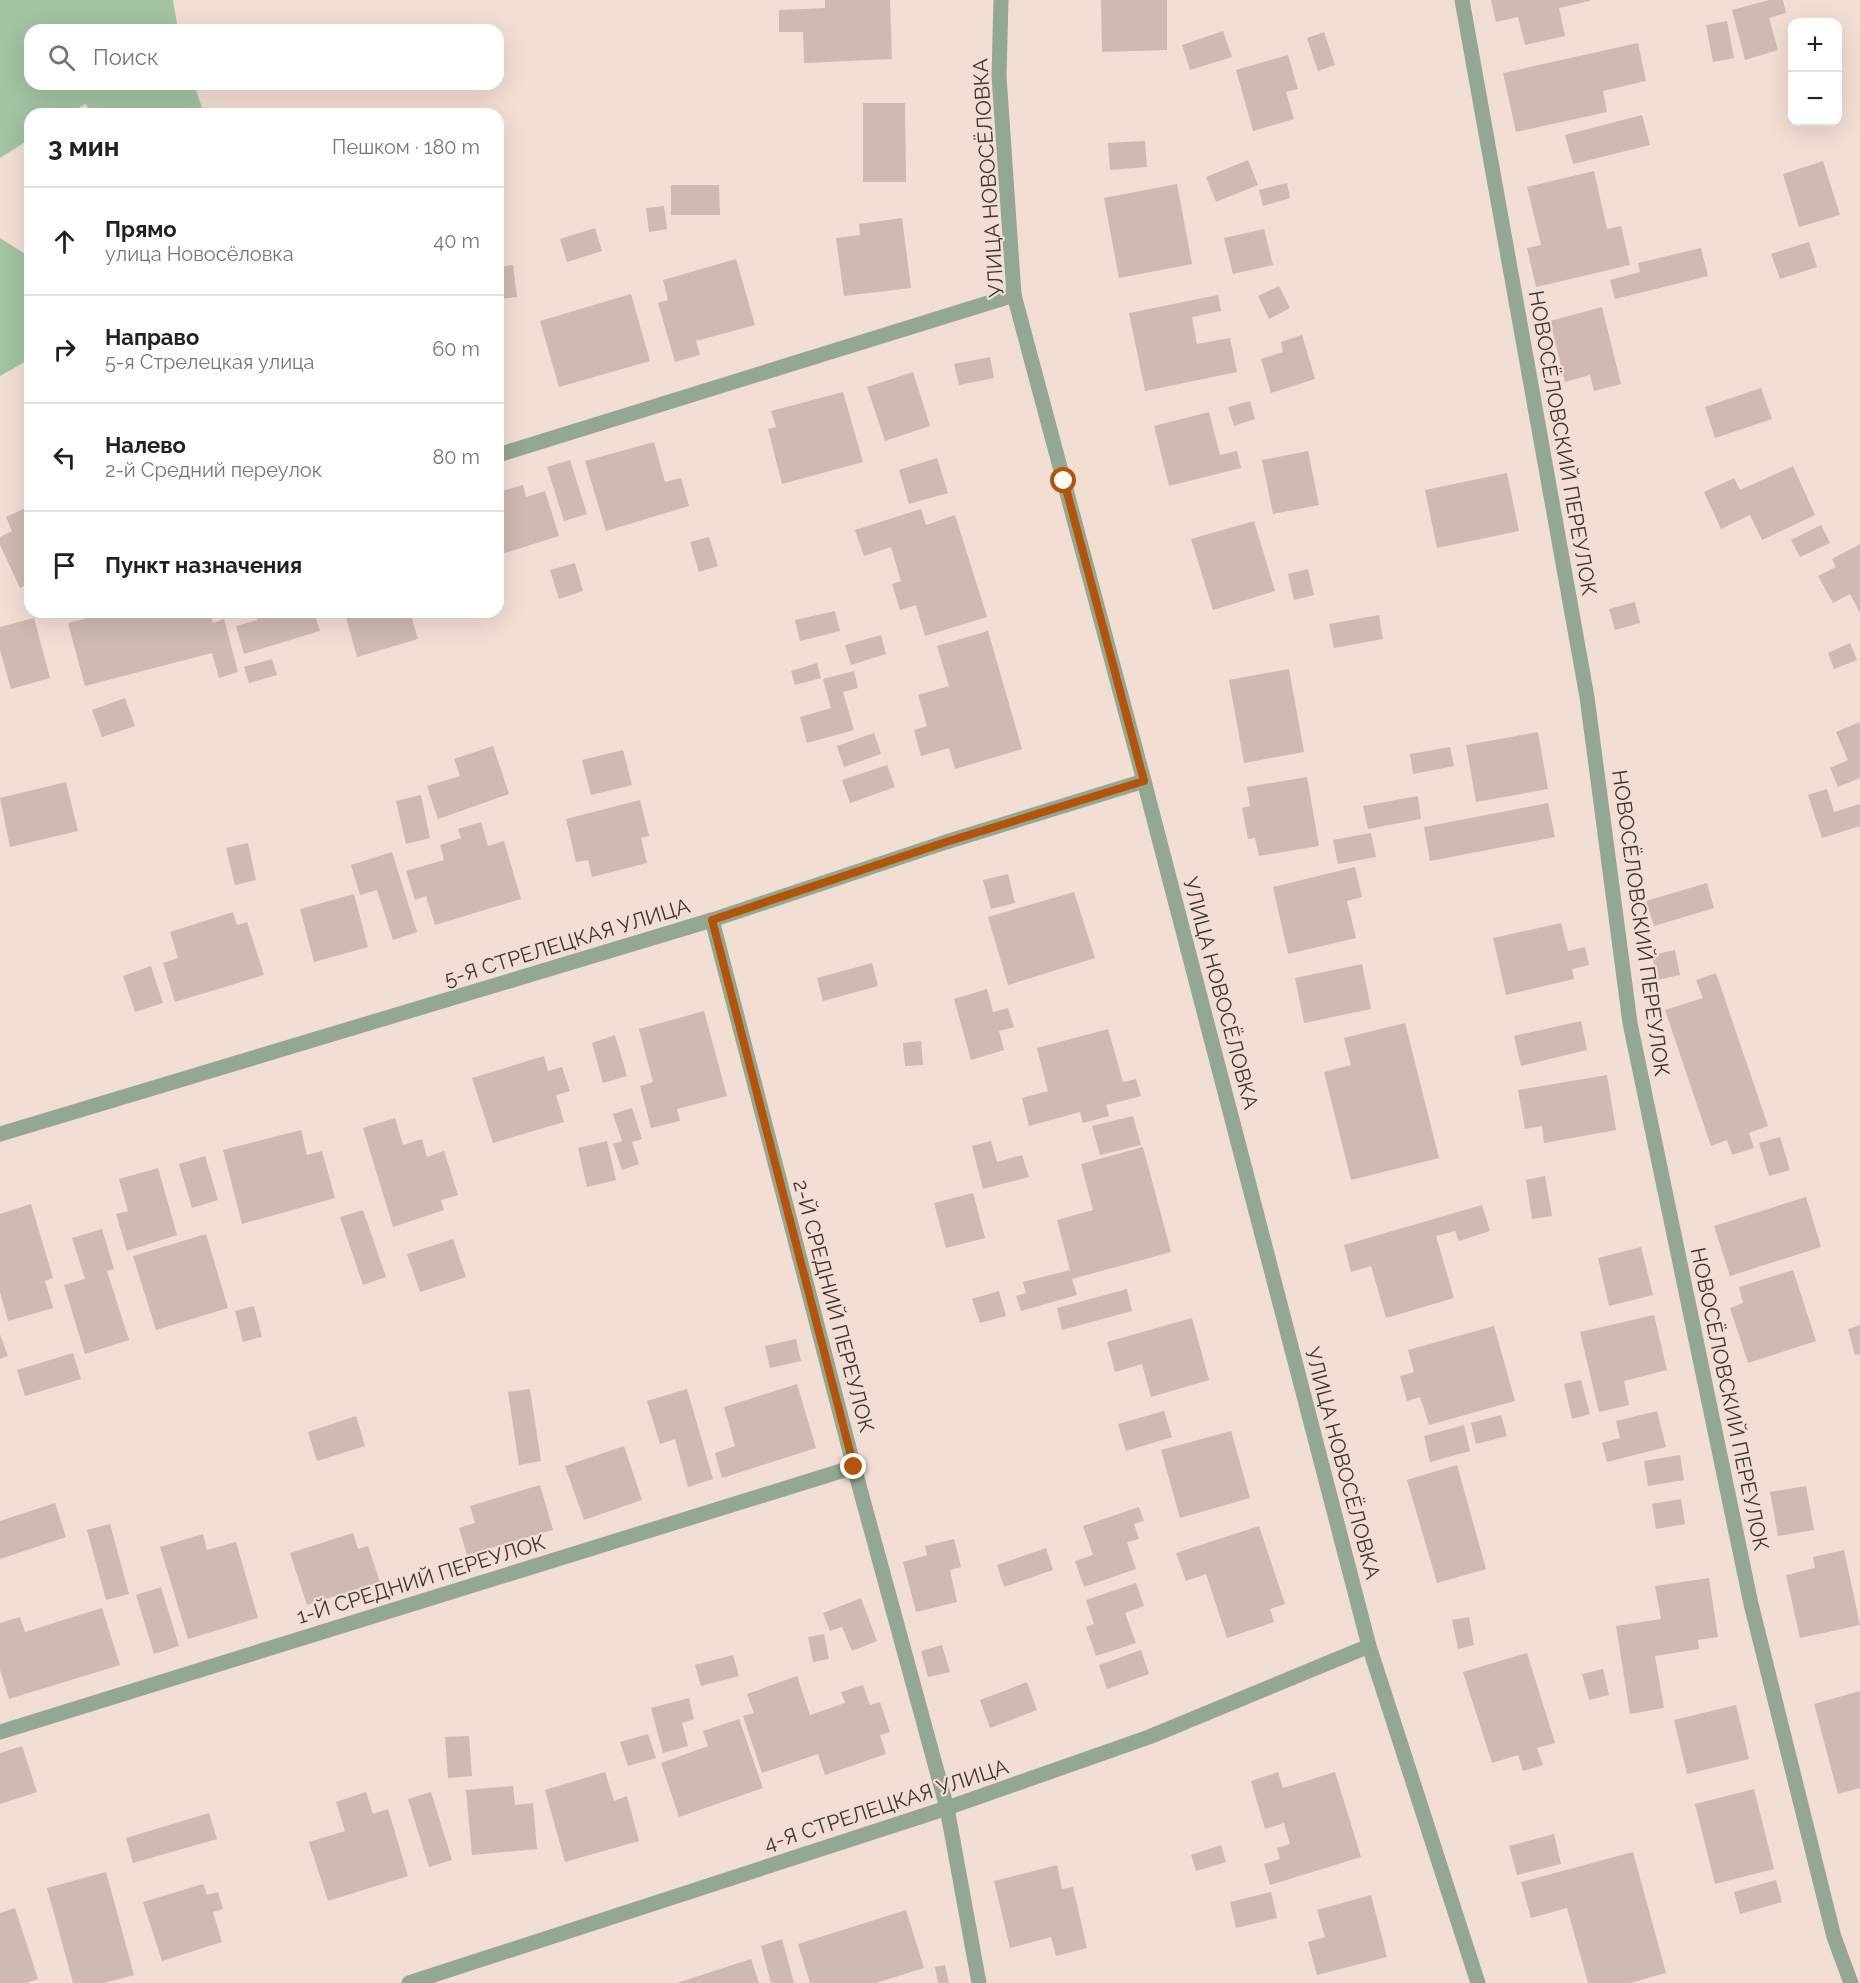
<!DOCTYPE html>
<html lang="ru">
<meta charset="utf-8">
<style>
body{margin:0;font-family:Raleway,sans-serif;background:#f2f2f2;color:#202124}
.controls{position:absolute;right:18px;top:18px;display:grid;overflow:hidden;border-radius:12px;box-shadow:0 6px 24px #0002}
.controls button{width:54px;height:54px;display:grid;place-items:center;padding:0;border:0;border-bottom:2px solid #e0e0e0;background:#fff;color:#202124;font:30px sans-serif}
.stop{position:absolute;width:18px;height:18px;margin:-14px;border:4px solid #b45309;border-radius:50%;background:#fff}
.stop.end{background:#b45309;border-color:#fff;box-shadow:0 2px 6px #0008}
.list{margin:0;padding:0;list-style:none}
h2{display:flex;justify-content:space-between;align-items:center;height:78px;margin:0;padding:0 24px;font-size:26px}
h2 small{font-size:20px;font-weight:400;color:#757577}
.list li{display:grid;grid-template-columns:39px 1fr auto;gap:18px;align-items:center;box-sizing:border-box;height:108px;padding:0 24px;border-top:2px solid #e0e0e0}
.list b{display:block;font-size:22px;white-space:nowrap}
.list p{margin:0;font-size:20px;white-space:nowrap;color:#757577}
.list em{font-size:20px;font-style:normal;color:#757577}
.icon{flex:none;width:33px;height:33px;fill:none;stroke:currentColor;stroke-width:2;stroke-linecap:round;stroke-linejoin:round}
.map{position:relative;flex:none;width:1860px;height:1983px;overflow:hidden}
.search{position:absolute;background:#fff;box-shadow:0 6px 24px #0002;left:24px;top:24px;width:480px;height:66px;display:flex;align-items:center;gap:15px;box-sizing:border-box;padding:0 21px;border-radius:18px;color:#757577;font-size:22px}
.panel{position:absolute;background:#fff;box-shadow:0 6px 24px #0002;left:24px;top:108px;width:480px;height:510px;border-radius:18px}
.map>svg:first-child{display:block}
.green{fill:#a2c4a3}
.building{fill:#cebab0}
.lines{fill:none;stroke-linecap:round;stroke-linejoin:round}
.minor{stroke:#92a892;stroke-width:15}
.route{stroke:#b45309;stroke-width:8}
.labels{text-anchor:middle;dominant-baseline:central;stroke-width:4.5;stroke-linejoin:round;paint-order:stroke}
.street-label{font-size:21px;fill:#3d3531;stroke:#f3ded3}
</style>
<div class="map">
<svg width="1860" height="1983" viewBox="0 0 1860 1983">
<rect width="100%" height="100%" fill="#f3ded3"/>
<g class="green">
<polygon points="0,0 173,0 178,30 30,30 30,84 194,84 204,114 95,114 85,104 69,114 30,114 30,139 0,158"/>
<polygon points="0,238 30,257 30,359 0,376"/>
</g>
<g class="building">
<polygon points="825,0 890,0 892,59 804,63 803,32 779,32 779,10 825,8"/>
<polygon points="1101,0 1167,0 1167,50 1102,52"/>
<polygon points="1491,0 1590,0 1590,1 1559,8 1565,36 1525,45 1518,17 1496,22"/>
<polygon points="1769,0 1783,0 1786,13 1769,18 1778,50 1745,60 1732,10"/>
<polygon points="1727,21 1734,58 1713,62 1706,25"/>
<polygon points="1223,31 1232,57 1190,70 1182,45"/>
<polygon points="1324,32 1335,65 1318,71 1307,38"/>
<polygon points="1638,43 1646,81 1603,91 1607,112 1516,132 1503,73"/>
<polygon points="1288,55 1298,89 1286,92 1294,119 1253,131 1236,70"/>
<polygon points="863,103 905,103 906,182 863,182"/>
<polygon points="1642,115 1650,145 1573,164 1565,135"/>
<polygon points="1145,141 1147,167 1110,170 1108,143"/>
<polygon points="1248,160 1258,185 1216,202 1206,177"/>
<polygon points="1823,161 1840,215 1799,227 1783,174"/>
<polygon points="1594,171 1607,229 1621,226 1630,265 1536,287 1527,248 1541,245 1527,187"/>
<polygon points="1287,183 1290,198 1263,206 1259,190"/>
<polygon points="1177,184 1192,264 1119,278 1104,198"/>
<polygon points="671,185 719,185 720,215 671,215"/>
<polygon points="664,206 667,229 649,232 646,208"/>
<polygon points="902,218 911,288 844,296 836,238 860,235 859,224"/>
<polygon points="595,228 602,251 567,262 560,239"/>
<polygon points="1264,229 1273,265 1233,274 1224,238"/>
<polygon points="1809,242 1817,267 1780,279 1771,254"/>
<polygon points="1701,248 1708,276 1615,299 1610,280 1640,272 1638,263"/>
<polygon points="736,259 755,325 696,341 700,355 675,362 658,303 668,300 663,280"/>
<polygon points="513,265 517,297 498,299 498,267"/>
<polygon points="1279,286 1290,308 1269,319 1258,296"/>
<polygon points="631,294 650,361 559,387 540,321"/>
<polygon points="1218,295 1221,311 1192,317 1197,344 1230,338 1237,372 1145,391 1129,313"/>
<polygon points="1602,307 1621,384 1594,391 1590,375 1565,382 1550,321"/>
<polygon points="1302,335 1315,379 1271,393 1261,359 1283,352 1281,342"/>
<polygon points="990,357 994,378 959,385 954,364"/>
<polygon points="913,372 930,426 885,441 867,387"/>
<polygon points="1761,388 1772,419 1715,438 1705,407"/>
<polygon points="843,392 863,462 782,484 768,429 776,427 771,411"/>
<polygon points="1250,401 1255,419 1234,426 1228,407"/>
<polygon points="1209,412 1220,455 1237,451 1241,468 1169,486 1154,426"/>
<polygon points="654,442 665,482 681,478 689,506 606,531 585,461"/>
<polygon points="1308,451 1319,505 1273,514 1262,460"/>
<polygon points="937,458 948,493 909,504 899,470"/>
<polygon points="570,460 587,514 564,521 547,467"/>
<polygon points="1793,466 1815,515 1762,540 1750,515 1721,529 1704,492 1734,478 1740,490"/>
<polygon points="1507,473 1519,531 1437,548 1425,490"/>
<polygon points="523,485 526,497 545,491 559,536 498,555 498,492"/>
<polygon points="30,506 30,583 20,588 0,545 0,537 12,531 6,517"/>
<polygon points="921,509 926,525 955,515 987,617 925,636 916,605 900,610 892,584 901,581 891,547 864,556 855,530"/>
<polygon points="1254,521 1275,591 1213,610 1191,539"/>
<polygon points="1821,525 1830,543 1800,557 1791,540"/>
<polygon points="709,537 718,566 699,572 690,542"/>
<polygon points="1860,544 1860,613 1850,594 1833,603 1818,576 1836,567 1832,559"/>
<polygon points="575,563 583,591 559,599 550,570"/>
<polygon points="1308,569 1314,595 1294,600 1288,574"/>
<polygon points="1635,602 1640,623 1615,630 1609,609"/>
<polygon points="835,611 840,631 800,641 795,620"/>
<polygon points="110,612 210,612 213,623 224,619 238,672 219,678 212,653 85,686 68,623"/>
<polygon points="255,612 314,612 320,631 244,654 236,626 258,620"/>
<polygon points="364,612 410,612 418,639 357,657 346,617"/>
<polygon points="1379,615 1383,639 1334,648 1329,624"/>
<polygon points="34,618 50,678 11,689 0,650 0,627"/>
<polygon points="988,631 1022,749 955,769 949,748 921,756 914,730 927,726 918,695 949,686 937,646"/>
<polygon points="881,635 886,654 851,665 845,645"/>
<polygon points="1850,643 1857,660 1834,669 1828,653"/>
<polygon points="272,659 277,675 249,683 244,667"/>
<polygon points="817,663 821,678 795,685 791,671"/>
<polygon points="1289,669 1304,752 1244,763 1229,680"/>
<polygon points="854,671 858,688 843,692 854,730 807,743 800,717 831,708 823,679"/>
<polygon points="125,698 135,726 102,737 92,710"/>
<polygon points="1860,722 1860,778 1838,787 1830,768 1848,760 1836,732"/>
<polygon points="1538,732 1548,789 1476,802 1466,745"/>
<polygon points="874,733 881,754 844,767 837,746"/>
<polygon points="493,746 509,794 438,819 427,786 460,776 454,759"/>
<polygon points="1450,747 1454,766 1413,774 1410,754"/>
<polygon points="623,750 632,785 591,795 582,760"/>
<polygon points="887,765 895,787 850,803 842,780"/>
<polygon points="1307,777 1319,846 1259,856 1255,838 1248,839 1242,808 1250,806 1247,787"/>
<polygon points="66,782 78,831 10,847 0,798"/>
<polygon points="1827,789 1834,812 1860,804 1860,826 1822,838 1808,795"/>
<polygon points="421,795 430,838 406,844 396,801"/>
<polygon points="1418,796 1421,819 1368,829 1363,806"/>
<polygon points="640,800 649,836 641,838 647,863 592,877 588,860 576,862 566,819"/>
<polygon points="1548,803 1555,837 1430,861 1424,827"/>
<polygon points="481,822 488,846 504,841 521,899 435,925 426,896 415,900 406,871 444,860 440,845 461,838 458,829"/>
<polygon points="1371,833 1376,857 1338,864 1333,840"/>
<polygon points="248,843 256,880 235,885 226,848"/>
<polygon points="392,852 417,932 393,940 377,890 360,895 351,865"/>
<polygon points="1355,867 1362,897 1347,901 1356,938 1288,954 1273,887"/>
<polygon points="1008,874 1015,903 991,909 983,880"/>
<polygon points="1707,883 1714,908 1654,926 1646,901"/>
<polygon points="1074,892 1095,958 1008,985 988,917"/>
<polygon points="354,894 368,947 314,962 300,909"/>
<polygon points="233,912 237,925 247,922 264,975 175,1002 163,963 178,958 170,932"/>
<polygon points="1561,923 1568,951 1585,947 1589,965 1572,969 1574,979 1506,995 1493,938"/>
<polygon points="1675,950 1680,975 1657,980 1652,955"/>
<polygon points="872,963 878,986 823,1001 817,978"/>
<polygon points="1362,964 1371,1009 1304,1023 1295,978"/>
<polygon points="151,966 163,1003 135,1012 123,976"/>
<polygon points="1716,973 1768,1126 1749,1133 1754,1148 1732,1155 1727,1140 1711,1146 1665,1010 1703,998 1696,980"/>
<polygon points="987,989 993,1012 1008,1008 1014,1027 999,1031 1004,1050 971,1060 954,999"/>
<polygon points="704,1011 727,1096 677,1109 680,1121 651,1128 640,1086 653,1082 639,1029"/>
<polygon points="1581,1021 1587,1050 1521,1066 1514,1036"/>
<polygon points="1405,1023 1439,1158 1351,1180 1324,1072 1351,1065 1344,1038"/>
<polygon points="1108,1029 1123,1082 1136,1079 1141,1096 1106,1105 1109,1116 1083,1123 1080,1112 1029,1126 1022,1098 1048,1091 1037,1048"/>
<polygon points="615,1035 627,1076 603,1083 592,1043"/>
<polygon points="921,1041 923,1065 905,1066 903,1043"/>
<polygon points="544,1056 548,1071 562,1067 570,1091 556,1095 564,1122 493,1143 472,1078"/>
<polygon points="1607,1075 1616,1130 1544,1143 1542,1126 1525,1129 1518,1090"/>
<polygon points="632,1108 642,1139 632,1142 639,1164 622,1170 613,1144 622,1141 613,1114"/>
<polygon points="1133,1116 1141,1145 1100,1155 1092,1126"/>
<polygon points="395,1118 403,1145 422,1139 427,1157 444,1151 458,1195 441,1200 444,1210 393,1227 363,1128"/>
<polygon points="301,1130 307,1155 322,1151 335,1198 242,1224 223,1150"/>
<polygon points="1780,1137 1790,1170 1769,1176 1759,1143"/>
<polygon points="607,1141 616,1180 587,1187 578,1148"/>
<polygon points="991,1141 997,1162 1022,1155 1029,1177 983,1189 972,1146"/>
<polygon points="1143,1147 1171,1252 1072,1279 1077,1295 1021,1311 1016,1296 1026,1293 1023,1282 1070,1270 1057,1220 1093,1210 1081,1164"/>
<polygon points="205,1156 218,1200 192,1208 179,1164"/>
<polygon points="158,1168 177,1235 127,1251 116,1214 128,1211 119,1179"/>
<polygon points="1545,1176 1552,1216 1532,1219 1526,1180"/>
<polygon points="973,1193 985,1238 946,1248 934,1203"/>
<polygon points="1806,1197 1821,1247 1730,1276 1714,1226"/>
<polygon points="31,1204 53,1278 45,1281 53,1308 8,1321 0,1292 0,1214"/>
<polygon points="1482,1205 1490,1231 1459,1241 1455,1231 1436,1236 1454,1298 1386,1318 1371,1266 1351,1272 1344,1245"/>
<polygon points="363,1210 386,1277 363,1285 340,1217"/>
<polygon points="102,1229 114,1269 107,1271 129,1340 85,1354 64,1285 85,1279 72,1238"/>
<polygon points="206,1234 228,1308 156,1330 133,1256"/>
<polygon points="453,1239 466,1277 420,1292 407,1254"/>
<polygon points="1641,1247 1653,1295 1609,1306 1598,1258"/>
<polygon points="1793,1270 1816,1341 1748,1363 1730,1308 1743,1303 1739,1287"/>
<polygon points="1127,1289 1132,1311 1062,1330 1057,1308"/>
<polygon points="999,1291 1006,1316 980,1323 972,1299"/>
<polygon points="254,1306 262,1337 243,1342 235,1311"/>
<polygon points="1654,1315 1667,1370 1624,1381 1629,1405 1599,1412 1580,1332"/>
<polygon points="1192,1318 1209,1380 1151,1397 1142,1364 1115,1372 1107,1342"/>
<polygon points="1860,1325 1860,1354 1855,1355 1848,1329"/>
<polygon points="1494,1326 1515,1401 1429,1425 1420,1397 1407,1401 1400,1376 1414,1372 1408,1350"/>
<polygon points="0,1334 8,1356 0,1359"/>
<polygon points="796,1339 801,1361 770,1368 765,1346"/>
<polygon points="73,1353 81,1379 25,1396 17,1370"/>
<polygon points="1581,1380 1590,1414 1572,1419 1564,1384"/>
<polygon points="797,1384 816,1448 722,1478 715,1453 735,1446 724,1407"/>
<polygon points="530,1389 541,1461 519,1465 508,1392"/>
<polygon points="687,1389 713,1479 688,1487 675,1439 660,1444 647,1401"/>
<polygon points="1164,1411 1172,1437 1126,1451 1118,1424"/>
<polygon points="1657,1411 1666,1447 1607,1462 1602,1443 1620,1438 1616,1421"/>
<polygon points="1501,1415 1507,1436 1476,1444 1471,1423"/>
<polygon points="356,1416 365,1446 317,1461 308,1432"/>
<polygon points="1464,1425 1470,1451 1430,1462 1424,1436"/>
<polygon points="1231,1431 1250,1498 1180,1518 1161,1450"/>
<polygon points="624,1446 642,1500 584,1520 565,1466"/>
<polygon points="1680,1455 1684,1480 1648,1486 1644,1461"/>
<polygon points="1457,1465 1486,1569 1437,1583 1407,1480"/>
<polygon points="540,1485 553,1530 467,1555 459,1528 475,1523 470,1506"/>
<polygon points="1806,1486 1814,1530 1778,1536 1770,1492"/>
<polygon points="1681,1499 1685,1524 1656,1529 1652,1504"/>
<polygon points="55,1503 66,1537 0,1559 0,1521"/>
<polygon points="1139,1507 1144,1521 1134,1524 1139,1539 1127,1542 1136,1569 1084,1587 1075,1561 1093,1555 1083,1526"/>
<polygon points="110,1524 129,1594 106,1600 87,1530"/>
<polygon points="1259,1526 1285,1604 1270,1609 1274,1622 1227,1638 1206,1574 1186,1581 1176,1553"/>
<polygon points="353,1533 358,1549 368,1546 380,1582 307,1605 290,1553"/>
<polygon points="203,1534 207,1550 236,1542 258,1618 188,1639 160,1547"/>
<polygon points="954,1539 961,1567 950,1570 957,1602 916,1612 903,1562 927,1555 925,1546"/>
<polygon points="1046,1548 1053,1570 1004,1587 997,1565"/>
<polygon points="1844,1550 1860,1625 1800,1638 1786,1575 1815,1568 1813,1557"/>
<polygon points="1709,1578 1718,1637 1698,1640 1699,1649 1655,1656 1664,1708 1630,1714 1616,1626 1661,1619 1655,1586"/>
<polygon points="1136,1583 1144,1606 1125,1613 1136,1643 1096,1656 1086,1627 1094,1624 1086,1600"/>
<polygon points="161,1587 179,1646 154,1654 136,1595"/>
<polygon points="861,1598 877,1641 852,1651 842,1627 830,1631 823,1613"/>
<polygon points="102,1608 120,1665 9,1699 0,1670 0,1623 20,1617 25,1632"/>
<polygon points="1469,1617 1474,1645 1458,1649 1452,1620"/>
<polygon points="824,1634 829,1659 813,1662 808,1637"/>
<polygon points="942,1645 950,1672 928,1677 921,1651"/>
<polygon points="1141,1650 1149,1674 1107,1689 1099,1665"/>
<polygon points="1527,1653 1555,1743 1537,1748 1543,1765 1523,1771 1518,1755 1492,1763 1463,1672"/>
<polygon points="733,1655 739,1676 701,1686 695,1665"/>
<polygon points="1603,1669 1609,1695 1589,1700 1582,1674"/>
<polygon points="797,1676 810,1715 845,1703 841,1692 863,1685 870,1705 880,1702 890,1732 880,1735 886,1754 825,1775 818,1754 762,1773 743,1716 754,1713 747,1694"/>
<polygon points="1027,1682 1037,1710 990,1728 980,1700"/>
<polygon points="1860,1691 1860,1788 1838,1794 1814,1704"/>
<polygon points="689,1698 694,1719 682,1723 688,1746 663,1753 651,1708"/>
<polygon points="1736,1705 1749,1759 1687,1774 1674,1720"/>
<polygon points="739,1719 763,1788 679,1817 661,1763 708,1746 703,1731"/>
<polygon points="648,1734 656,1758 628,1766 620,1742"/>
<polygon points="469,1736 472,1776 448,1778 445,1737"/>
<polygon points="22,1746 37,1792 0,1804 0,1753"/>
<polygon points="605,1772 614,1801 627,1796 639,1841 565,1862 545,1790"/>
<polygon points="1278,1772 1283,1788 1335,1772 1361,1857 1270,1885 1264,1864 1280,1859 1277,1848 1290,1844 1284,1823 1265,1829 1251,1781"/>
<polygon points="513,1786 515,1805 533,1803 537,1849 472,1855 466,1790"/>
<polygon points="1754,1789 1774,1869 1715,1884 1695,1804"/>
<polygon points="366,1792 373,1814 388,1809 408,1876 328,1901 309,1842 345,1831 336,1802"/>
<polygon points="431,1792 452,1860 429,1867 408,1799"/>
<polygon points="209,1813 217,1839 133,1863 126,1838"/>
<polygon points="1554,1834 1561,1864 1517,1875 1509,1846"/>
<polygon points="1221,1845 1226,1862 1196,1871 1191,1855"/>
<polygon points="1633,1852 1666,1973 1630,1983 1588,1983 1567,1908 1531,1918 1521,1882"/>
<polygon points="1057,1865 1062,1889 1073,1887 1087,1948 1056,1956 1051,1937 1010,1948 994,1881"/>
<polygon points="106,1872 134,1975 104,1983 73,1983 47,1888"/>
<polygon points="1776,1880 1782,1902 1740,1914 1734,1892"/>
<polygon points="203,1884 207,1895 218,1892 223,1909 213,1912 222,1942 162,1961 143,1902"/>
<polygon points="1271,1892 1277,1918 1236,1928 1230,1902"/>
<polygon points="1371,1895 1387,1957 1317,1975 1308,1942 1325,1937 1317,1910"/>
<polygon points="15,1908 38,1979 26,1983 0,1983 0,1913"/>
<polygon points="906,1910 924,1968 876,1983 810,1983 798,1944"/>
<polygon points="782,1939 794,1983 771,1983 761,1946"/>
<polygon points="751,1959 759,1983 677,1983"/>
<polygon points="945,1965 949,1983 938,1983 935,1967"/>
</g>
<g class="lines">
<g class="minor">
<polyline points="1001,0 999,76 1014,295 1144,781 1369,1646 1478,1983"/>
<polyline points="1462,0 1587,697 1630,1023 1751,1604 1834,1937 1851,1983"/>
<polyline points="498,455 1014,295"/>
<polyline points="712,920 854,1467 947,1808 979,1983"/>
<polyline points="0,1134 712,920 946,842 1144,781"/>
<polyline points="0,1732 854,1467"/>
<polyline points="409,1983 947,1808 1149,1737 1369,1646"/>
</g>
</g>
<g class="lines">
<polyline class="route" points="854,1467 712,920 946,842 1144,781 1064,481"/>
</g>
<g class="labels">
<g class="street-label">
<text transform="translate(988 178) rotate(-94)">УЛИЦА НОВОСЁЛОВКА</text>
<text transform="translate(1563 443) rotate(80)">НОВОСЁЛОВСКИЙ ПЕРЕУЛОК</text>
<text transform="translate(1641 923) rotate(82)">НОВОСЁЛОВСКИЙ ПЕРЕУЛОК</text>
<text transform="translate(567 942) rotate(-17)">5-Я СТРЕЛЕЦКАЯ УЛИЦА</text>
<text transform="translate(1221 993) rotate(75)">УЛИЦА НОВОСЁЛОВКА</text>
<text transform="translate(834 1306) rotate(75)">2-Й СРЕДНИЙ ПЕРЕУЛОК</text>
<text transform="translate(1730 1399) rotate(78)">НОВОСЁЛОВСКИЙ ПЕРЕУЛОК</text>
<text transform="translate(1343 1463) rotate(75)">УЛИЦА НОВОСЁЛОВКА</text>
<text transform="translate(421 1579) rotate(-17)">1-Й СРЕДНИЙ ПЕРЕУЛОК</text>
<text transform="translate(886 1805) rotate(-18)">4-Я СТРЕЛЕЦКАЯ УЛИЦА</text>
</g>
</g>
</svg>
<div class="controls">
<button>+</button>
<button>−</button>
</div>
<div class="stop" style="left:1064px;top:481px"></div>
<div class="stop end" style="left:854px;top:1467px"></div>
<div class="search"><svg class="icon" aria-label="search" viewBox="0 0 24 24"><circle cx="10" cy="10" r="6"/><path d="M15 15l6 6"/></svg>Поиск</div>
<section class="panel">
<h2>3 мин<small>Пешком · 180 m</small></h2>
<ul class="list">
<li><svg class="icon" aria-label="ahead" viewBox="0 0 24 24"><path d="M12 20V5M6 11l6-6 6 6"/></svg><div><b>Прямо</b><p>улица Новосёловка</p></div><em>40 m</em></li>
<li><svg class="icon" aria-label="right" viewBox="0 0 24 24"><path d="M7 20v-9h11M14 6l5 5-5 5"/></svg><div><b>Направо</b><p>5-я Стрелецкая улица</p></div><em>60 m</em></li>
<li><svg class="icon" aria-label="left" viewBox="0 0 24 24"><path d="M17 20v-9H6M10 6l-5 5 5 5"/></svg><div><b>Налево</b><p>2-й Средний переулок</p></div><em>80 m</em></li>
<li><svg class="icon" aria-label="arrive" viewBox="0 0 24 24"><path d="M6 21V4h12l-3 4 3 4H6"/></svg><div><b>Пункт назначения</b></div></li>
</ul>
</section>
</div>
